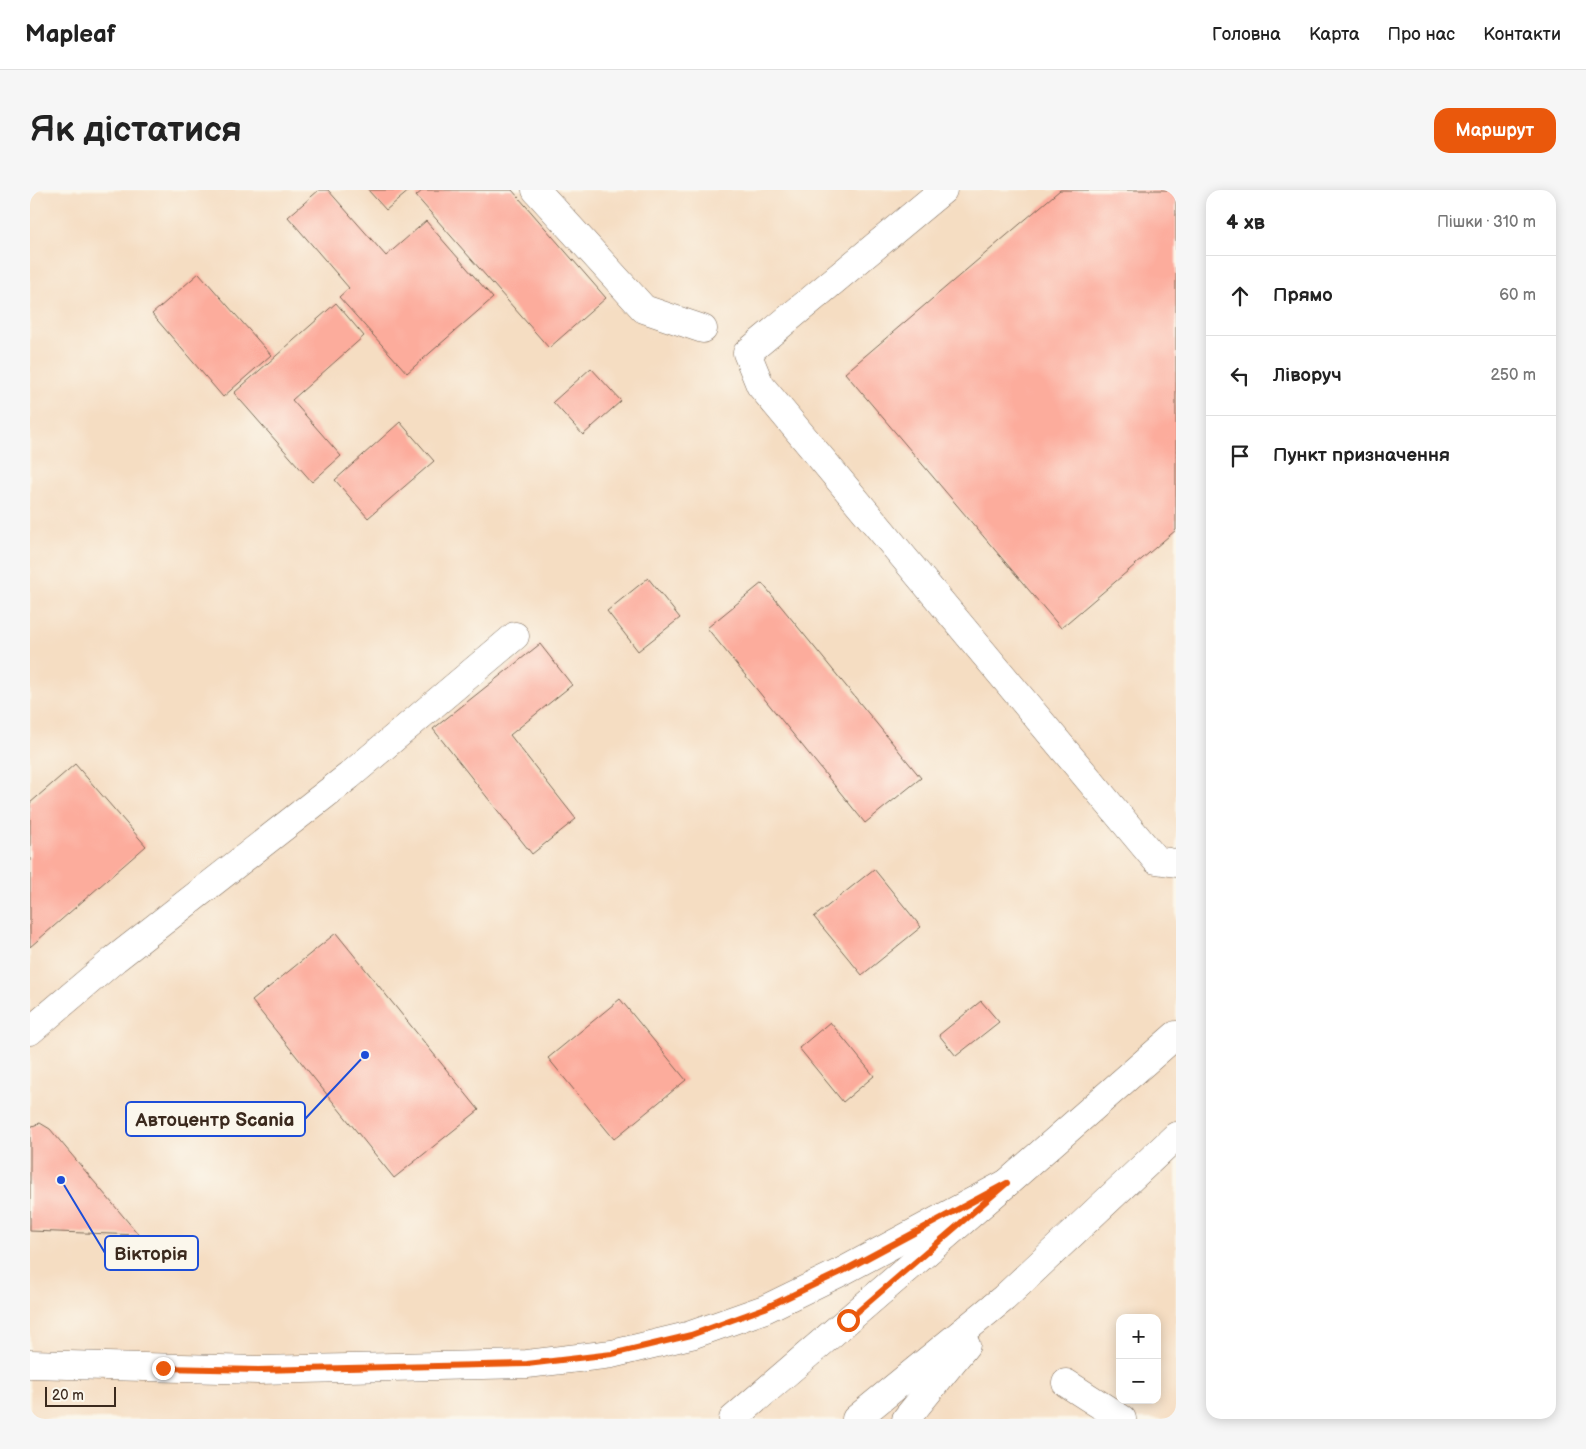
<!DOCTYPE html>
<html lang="uk">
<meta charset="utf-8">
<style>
body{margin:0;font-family:"Balsamiq Sans",sans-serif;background:#f6f6f6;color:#222}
.controls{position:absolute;right:15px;bottom:15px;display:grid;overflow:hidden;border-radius:10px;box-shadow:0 2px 12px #0003}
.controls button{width:45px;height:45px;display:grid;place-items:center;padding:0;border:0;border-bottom:1px solid #e0e0e0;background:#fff;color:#222;font:25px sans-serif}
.scale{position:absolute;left:15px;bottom:12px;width:71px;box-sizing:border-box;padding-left:5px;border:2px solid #3b2a1e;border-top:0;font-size:14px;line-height:18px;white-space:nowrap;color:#3b2a1e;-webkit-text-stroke:4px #fbf7ec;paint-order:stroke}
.stop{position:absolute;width:15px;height:15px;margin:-11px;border:4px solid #ea580c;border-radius:50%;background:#fff}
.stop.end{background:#ea580c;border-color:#fff;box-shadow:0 1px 5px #0008}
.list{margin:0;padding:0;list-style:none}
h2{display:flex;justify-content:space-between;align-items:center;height:65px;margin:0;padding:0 20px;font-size:21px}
h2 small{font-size:16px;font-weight:400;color:#767676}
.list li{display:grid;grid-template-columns:32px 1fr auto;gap:15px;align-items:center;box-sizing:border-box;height:80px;padding:0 20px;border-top:1px solid #e0e0e0}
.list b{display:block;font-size:19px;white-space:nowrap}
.list em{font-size:16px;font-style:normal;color:#767676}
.icon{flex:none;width:28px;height:28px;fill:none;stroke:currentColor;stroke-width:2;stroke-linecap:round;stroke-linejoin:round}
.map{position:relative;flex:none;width:1146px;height:1229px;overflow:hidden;border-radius:15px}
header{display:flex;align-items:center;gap:30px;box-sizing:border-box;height:70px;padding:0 25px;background:#fff;border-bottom:1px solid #e0e0e0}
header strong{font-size:24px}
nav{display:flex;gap:28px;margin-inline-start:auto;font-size:18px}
.intro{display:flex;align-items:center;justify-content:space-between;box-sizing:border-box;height:120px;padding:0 30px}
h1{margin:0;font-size:35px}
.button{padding:12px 22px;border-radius:15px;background:#ea580c;color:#fff;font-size:18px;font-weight:700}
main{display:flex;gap:30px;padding:0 30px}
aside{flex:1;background:#fff;border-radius:15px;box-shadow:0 2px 12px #0003}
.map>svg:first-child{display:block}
.building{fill:#fcac9c}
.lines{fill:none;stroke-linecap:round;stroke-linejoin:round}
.minor-casing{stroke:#7c6957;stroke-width:29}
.major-casing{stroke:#7c6957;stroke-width:29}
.minor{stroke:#fff;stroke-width:28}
.major{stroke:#fff;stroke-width:28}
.route{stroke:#ea580c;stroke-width:6}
.leader{fill:none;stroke:#1d4ed8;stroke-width:2}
.callout-dot{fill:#1d4ed8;stroke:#fbf7ec;stroke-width:2}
.callout{fill:#fbf7ec;stroke:#1d4ed8;stroke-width:2}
.callout-label{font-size:19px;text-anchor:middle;font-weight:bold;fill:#3b2a1e}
</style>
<header>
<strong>Mapleaf</strong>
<nav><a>Головна</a><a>Карта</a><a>Про нас</a><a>Контакти</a></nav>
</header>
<div class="intro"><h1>Як дістатися</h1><a class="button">Маршрут</a></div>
<main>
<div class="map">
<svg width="1146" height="1229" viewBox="0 0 1146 1229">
<rect width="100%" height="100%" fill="#fbf7ec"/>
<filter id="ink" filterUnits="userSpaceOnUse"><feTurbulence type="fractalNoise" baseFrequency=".02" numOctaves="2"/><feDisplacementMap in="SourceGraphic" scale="10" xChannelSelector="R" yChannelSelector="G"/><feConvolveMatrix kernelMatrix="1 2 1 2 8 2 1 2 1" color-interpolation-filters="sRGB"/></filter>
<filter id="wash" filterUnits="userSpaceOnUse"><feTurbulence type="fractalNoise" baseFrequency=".0096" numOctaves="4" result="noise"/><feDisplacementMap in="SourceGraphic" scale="20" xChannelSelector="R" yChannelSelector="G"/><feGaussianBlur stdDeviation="1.12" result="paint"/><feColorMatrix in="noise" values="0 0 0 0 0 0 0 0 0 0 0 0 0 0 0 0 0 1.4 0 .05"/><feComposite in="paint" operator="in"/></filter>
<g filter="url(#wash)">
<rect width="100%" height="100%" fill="#f5ddc2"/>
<g id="blocks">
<g class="building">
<polygon points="289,0 298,0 356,66 396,31 463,108 377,183 309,107 319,98 258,27"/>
<polygon points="338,0 380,0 356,20"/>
<polygon points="393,0 482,0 576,108 519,158 386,6"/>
<polygon points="1030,0 1146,0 1146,340 1031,438 815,183"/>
<polygon points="169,83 241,165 193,207 122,124"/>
<polygon points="306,113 334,146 262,210 311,266 282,292 204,203"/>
<polygon points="561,178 591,211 553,245 523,212"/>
<polygon points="370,232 404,271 338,328 305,290"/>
<polygon points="618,388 650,428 608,461 577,421"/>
<polygon points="732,393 891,588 835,633 677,438"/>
<polygon points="510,454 542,495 480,545 546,629 502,664 403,539"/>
<polygon points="45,574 116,656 0,757 0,613"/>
<polygon points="844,679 891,737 832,785 784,727"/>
<polygon points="306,743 449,920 364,988 222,811"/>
<polygon points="590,809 656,890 584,949 518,868"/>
<polygon points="951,811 969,832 926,866 909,845"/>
<polygon points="800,832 844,886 813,912 769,858"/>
<polygon points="10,933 20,939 109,1045 0,1041 0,937"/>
</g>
</g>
</g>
<g filter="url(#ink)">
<use href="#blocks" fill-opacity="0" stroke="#7c6957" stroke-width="1"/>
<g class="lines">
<defs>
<g id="minor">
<polyline points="506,0 614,119 673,139"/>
<polyline points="913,0 717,163 730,195 1126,670 1146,673"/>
<polyline points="0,841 85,769 319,586 485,446"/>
<polyline points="1036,1193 1092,1229"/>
</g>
<g id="major">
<polyline points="0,1174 228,1180 497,1174 582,1164 661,1145 735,1119 813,1081 977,993"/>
<polyline points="703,1229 977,993 1146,845"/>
<polyline points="826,1229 974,1108 1146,946"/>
<polyline points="876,1229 936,1155"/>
</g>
</defs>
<use href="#minor" class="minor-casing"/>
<use href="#major" class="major-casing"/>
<use href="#minor" class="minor"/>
<use href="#major" class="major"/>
</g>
</g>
<g class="lines" filter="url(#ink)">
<polyline class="route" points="133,1178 228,1180 497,1174 582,1164 661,1145 735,1118 813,1081 977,993 818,1130"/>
</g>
<path class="leader" d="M335 865L275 929M31 990L75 1063"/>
<g class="callout-dot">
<circle cx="335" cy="865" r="5"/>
<circle cx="31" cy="990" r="5"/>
</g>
<g class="callout">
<rect x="96" y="912" width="179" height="34" rx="5"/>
<rect x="75" y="1046" width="93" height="34" rx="5"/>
</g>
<g class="callout-label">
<text x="185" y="936">Автоцентр Scania</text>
<text x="121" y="1070">Вікторія</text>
</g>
</svg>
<div class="controls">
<button>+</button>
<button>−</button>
</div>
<div class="scale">20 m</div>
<div class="stop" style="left:818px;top:1130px"></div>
<div class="stop end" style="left:133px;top:1178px"></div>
</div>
<aside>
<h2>4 хв<small>Пішки · 310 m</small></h2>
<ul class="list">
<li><svg class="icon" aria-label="ahead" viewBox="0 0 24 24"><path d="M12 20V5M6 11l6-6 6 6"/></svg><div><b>Прямо</b></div><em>60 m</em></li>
<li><svg class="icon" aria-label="left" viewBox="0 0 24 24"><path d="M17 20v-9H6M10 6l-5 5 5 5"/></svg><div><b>Ліворуч</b></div><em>250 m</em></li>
<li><svg class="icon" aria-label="arrive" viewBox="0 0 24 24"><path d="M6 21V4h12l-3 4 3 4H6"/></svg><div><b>Пункт призначення</b></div></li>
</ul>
</aside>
</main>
